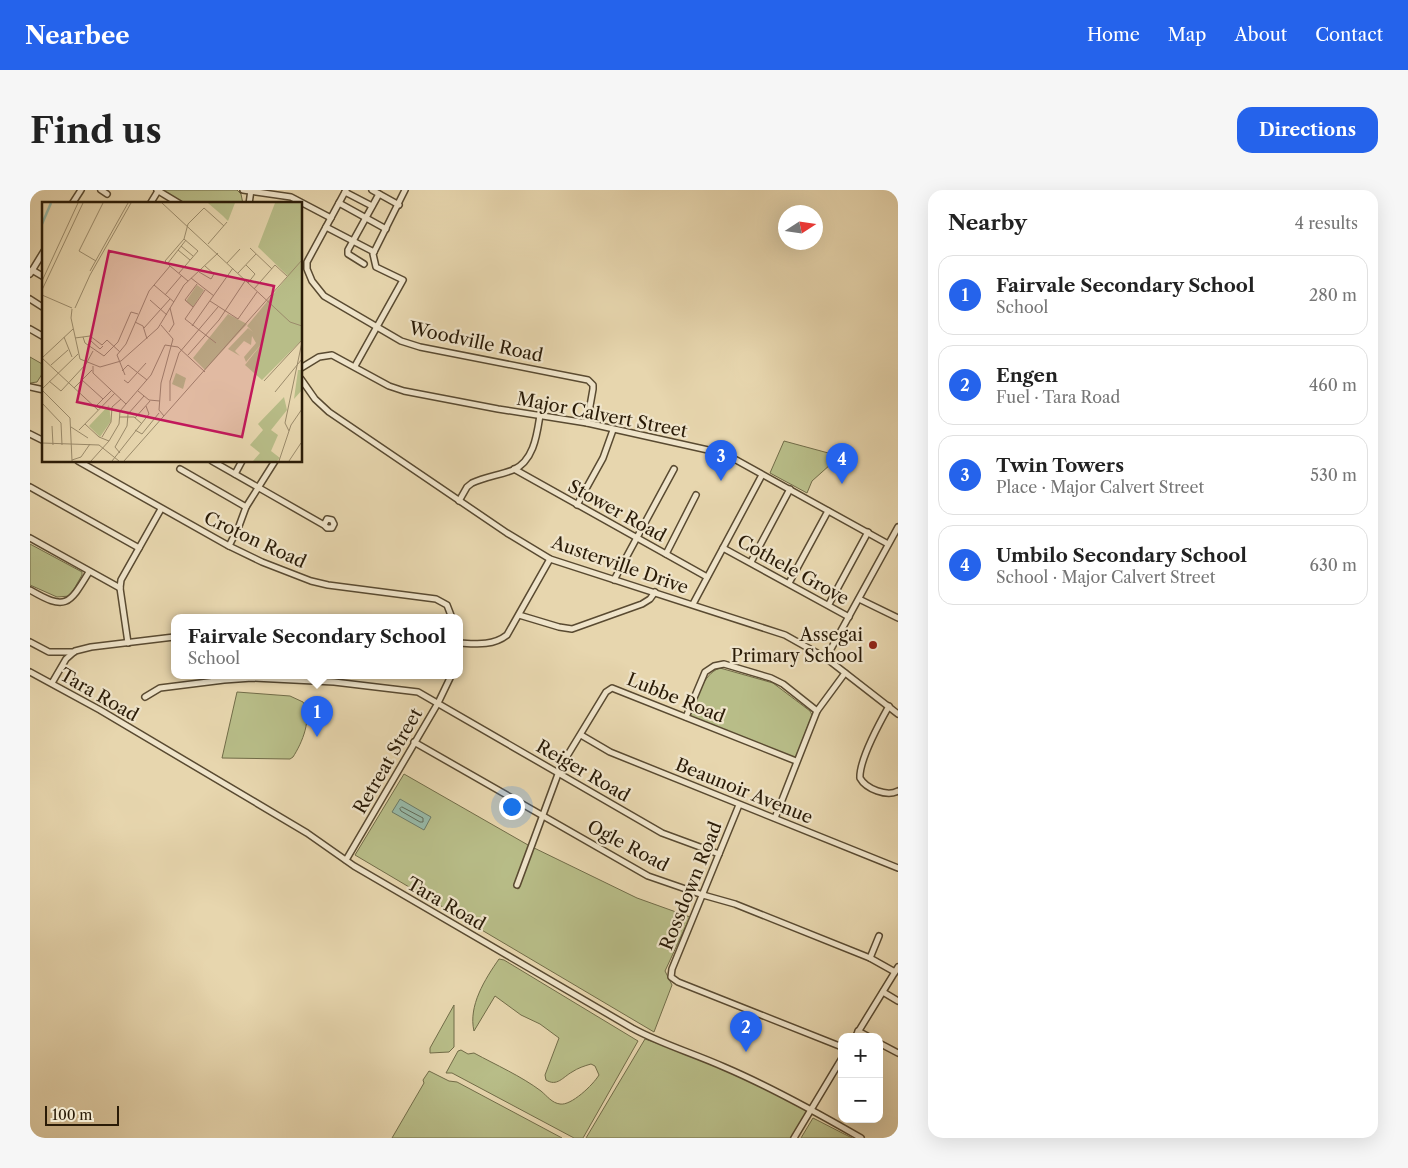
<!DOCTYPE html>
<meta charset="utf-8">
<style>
body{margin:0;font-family:"Libre Caslon Text",serif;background:#f6f6f6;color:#222}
.controls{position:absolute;right:15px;bottom:15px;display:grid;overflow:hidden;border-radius:10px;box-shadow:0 5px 20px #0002}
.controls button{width:45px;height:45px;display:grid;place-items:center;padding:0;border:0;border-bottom:1px solid #e0e0e0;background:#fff;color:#222;font:25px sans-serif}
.compass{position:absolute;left:748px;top:15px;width:45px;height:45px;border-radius:50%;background:#fff;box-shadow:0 5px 20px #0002;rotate:78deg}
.scale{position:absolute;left:15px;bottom:12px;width:74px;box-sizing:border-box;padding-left:5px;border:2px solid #2a1b07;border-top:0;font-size:14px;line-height:18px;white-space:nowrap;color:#2a1b07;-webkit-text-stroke:4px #efe4ca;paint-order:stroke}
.you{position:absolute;left:481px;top:616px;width:18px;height:18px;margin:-12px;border:4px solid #fff;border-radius:50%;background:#1a73e8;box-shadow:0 0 0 8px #1a73e833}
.badge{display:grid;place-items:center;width:32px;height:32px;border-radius:50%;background:#2563eb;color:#fff;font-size:16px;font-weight:700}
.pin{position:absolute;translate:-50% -41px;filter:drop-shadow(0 1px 2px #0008)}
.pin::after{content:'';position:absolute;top:26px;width:18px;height:15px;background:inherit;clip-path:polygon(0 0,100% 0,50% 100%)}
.popup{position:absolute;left:141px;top:424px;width:292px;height:65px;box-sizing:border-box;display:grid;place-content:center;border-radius:10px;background:#fff;filter:drop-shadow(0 1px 4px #0005);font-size:16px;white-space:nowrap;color:#767676}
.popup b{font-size:19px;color:#222}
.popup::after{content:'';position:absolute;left:50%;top:100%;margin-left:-10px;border:10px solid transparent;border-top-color:#fff}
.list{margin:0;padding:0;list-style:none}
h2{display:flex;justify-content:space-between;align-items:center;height:65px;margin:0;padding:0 20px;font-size:21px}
h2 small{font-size:16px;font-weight:400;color:#767676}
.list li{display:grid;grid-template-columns:32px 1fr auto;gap:15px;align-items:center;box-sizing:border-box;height:80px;margin:0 10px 10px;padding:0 10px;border:1px solid #e0e0e0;border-radius:15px}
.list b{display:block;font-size:19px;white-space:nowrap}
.list p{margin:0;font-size:16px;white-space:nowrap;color:#767676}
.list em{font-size:16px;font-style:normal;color:#767676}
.map{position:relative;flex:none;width:868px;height:948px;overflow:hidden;border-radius:15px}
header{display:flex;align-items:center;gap:30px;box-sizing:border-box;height:70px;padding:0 25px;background:#2563eb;color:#fff}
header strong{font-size:24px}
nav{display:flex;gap:28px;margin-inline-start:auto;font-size:18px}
.intro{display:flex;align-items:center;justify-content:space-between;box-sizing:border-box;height:120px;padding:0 30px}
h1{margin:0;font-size:35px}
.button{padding:12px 22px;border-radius:15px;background:#2563eb;color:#fff;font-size:18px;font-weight:700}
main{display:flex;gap:30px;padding:0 30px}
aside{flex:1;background:#fff;border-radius:15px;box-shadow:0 5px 20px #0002}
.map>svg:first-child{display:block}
.green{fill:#b8bd88;stroke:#716c48}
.water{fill:#97b9a8;stroke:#6b7a68}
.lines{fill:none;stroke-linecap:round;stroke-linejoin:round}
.shore{stroke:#606a58;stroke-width:1}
.minor-casing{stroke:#594a31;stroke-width:8}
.minor{stroke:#efe4ca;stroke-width:5}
.poi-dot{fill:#8f2418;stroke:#efe4ca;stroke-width:2}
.labels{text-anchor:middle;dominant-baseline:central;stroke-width:4.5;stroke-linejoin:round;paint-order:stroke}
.street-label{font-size:18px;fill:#2a1b07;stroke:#efe4ca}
.poi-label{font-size:18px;fill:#2a1b07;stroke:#efe4ca;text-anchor:end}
.inset-river{fill:none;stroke:#97b9a8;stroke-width:2.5}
.inset-road{fill:none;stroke:#9b8b6b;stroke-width:1}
.view{fill:#c2185b;fill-opacity:0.15;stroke:#c2185b;stroke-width:2.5}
.inset-edge{fill:none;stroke:#2a1b07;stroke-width:2.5}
</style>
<header>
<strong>Nearbee</strong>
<nav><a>Home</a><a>Map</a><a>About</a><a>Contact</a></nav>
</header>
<div class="intro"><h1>Find us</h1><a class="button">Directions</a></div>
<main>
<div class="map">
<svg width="868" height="948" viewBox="0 0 868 948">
<rect width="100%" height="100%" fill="#e7d6ae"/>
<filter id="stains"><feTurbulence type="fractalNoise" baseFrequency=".004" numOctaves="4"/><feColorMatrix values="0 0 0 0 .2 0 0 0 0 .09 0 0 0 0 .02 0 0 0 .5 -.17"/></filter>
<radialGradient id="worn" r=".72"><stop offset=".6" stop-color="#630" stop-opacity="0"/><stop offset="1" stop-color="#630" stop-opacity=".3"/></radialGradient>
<g class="green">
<polygon points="132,0 207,0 211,4 213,14 154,14"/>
<polygon points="0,167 14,175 14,181 7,192 0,193"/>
<polygon points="754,251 802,264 801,274 782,291 777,303 740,283"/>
<polygon points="0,354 52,382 52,385 40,406 27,407 0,395"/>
<path d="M 690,478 L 743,493 L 780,521 L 782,525 L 766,567 L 761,567 L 660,526 C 667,510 672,484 690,478 Z"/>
<path d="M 207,502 L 260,506 L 273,512 C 283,528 272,553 263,567 L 260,569 L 192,568 Z"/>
<polygon points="374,584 498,655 607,708 660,727 635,781 642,795 624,842 325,665"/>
<path d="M 469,769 L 474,770 L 608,851 L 553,948 L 544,948 L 422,883 L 416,883 L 428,861 L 431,860 L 438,864 L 444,863 C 466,875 491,886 511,901 C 517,906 522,913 530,914 C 541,916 563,895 569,885 L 565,876 L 561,874 C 554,876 548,878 542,882 C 533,887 527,897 516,890 L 515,885 L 529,848 L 510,834 L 491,825 L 465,806 L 444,841 C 438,816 455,789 469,769 Z"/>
<polygon points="424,815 424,857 419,862 400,863 400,858"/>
<polygon points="615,849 692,876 780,919 764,948 556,948"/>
<polygon points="399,881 419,891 427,892 532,948 362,948 394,893 393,890"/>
<polygon points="783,928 822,948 771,948"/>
</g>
<polygon class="water" points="370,609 401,627 394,640 362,622"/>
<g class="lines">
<polygon class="shore" points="372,617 393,628 393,632 390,632 371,621 370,619"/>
<defs>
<g id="minor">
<polyline points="71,0 77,4"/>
<polyline points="127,0 150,14"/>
<polyline points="213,0 261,7 301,28"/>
<polyline points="316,0 277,72 277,79 282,91 294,106 371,151 390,157 558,190 563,195 563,199 557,233"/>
<polyline points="342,0 369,15"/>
<polyline points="315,2 342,16"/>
<polyline points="309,13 356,39"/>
<polyline points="42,14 51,0"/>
<polyline points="120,14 128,1"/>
<polyline points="219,14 221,0"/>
<polyline points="296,37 344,62"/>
<polyline points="334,74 318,64 318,60 349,4"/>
<polyline points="2,80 14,87"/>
<polyline points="0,84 14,61"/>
<polyline points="0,109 14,118"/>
<polyline points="0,139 14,147"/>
<polyline points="325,176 373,90 346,77 343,64 375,0"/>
<polyline points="271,178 289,167 302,165 359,196 374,201 468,219 557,233 687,262 699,266 858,354"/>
<polyline points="271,189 285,209 299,222 477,343 520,369 755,445 796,468 868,524"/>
<polyline points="0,197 14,200"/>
<polyline points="0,244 14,251"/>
<polyline points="48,271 199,356 232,372 281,391 298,395 406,409 417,415 422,428"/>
<polyline points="182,271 294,335 297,338 302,338 304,334 302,330 297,329 294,335"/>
<polyline points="150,279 216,317"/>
<polyline points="484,279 677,387"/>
<polyline points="205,284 212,271"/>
<polyline points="0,297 109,358"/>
<path d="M 429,311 L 437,297 L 442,293 C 455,287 470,285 483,280 C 504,271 507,244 510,225"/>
<polyline points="547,315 573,268 583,240"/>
<polyline points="0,348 90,398"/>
<polyline points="199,356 209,336 216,317 245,271"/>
<polyline points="693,358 819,427"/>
<polyline points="636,364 666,305"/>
<polyline points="721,372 760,299"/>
<polyline points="584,390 644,279"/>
<polyline points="759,393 798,321"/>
<path d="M 0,400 C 36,421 39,415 59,382"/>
<polyline points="829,409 868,428"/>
<polyline points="663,414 732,285"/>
<polyline points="799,414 838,342"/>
<polyline points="489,425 529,437 542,439 612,414 620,409 625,402"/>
<polyline points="0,452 19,462 44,462"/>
<polyline points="98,453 90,398 91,390 131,319"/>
<path d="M 430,453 C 446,454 463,456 477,445 L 520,369"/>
<polyline points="796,468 868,337"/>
<path d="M 0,482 L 70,520 L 277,643 L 324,676 L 602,838 C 631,854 663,863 694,877 C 741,897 786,922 831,948"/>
<polyline points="22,493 36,469 45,461 61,457 144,447"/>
<polyline points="115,507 130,498 194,490 222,488 304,492 388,502 632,643 689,664"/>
<path d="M 859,516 C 850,532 829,571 830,588 C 836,599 857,607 868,601"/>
<polyline points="656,527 675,482 684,476 694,474 741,488 753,494 787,521"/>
<polyline points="551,545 580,562 868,678"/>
<polyline points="384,552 618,686 673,705 705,714 840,768 865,782"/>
<polyline points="709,615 642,779 641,787 648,792 812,857"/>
<polyline points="745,628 787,521 815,483"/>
<polyline points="316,670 408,513 421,486"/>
<polyline points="487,695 531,576 576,502 582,498 766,571"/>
<polyline points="840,768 849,746"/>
<polyline points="853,802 868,811"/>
<polyline points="828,841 839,847"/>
<polyline points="825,847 868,777"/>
<polyline points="849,853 868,863"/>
<polyline points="764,948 812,868"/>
</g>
</defs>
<use href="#minor" class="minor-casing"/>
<use href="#minor" class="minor"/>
</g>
<circle class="poi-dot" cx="843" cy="455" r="5"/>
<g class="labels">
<g class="street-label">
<text transform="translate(446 152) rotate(12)">Woodville Road</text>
<text transform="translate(572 225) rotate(11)">Major Calvert Street</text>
<text transform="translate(587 321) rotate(29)">Stower Road</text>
<text transform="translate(225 350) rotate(25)">Croton Road</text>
<text transform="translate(590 375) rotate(19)">Austerville Drive</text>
<text transform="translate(763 380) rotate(29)">Cothele Grove</text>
<text transform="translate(69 505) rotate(30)">Tara Road</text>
<text transform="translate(646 508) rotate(22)">Lubbe Road</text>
<text transform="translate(358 571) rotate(-60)">Retreat Street</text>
<text transform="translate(553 581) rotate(30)">Reiger Road</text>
<text transform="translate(714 601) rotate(22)">Beaunoir Avenue</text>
<text transform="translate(598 656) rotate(28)">Ogle Road</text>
<text transform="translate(661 696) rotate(-68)">Rossdown Road</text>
<text transform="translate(416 714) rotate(30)">Tara Road</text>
</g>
<g class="poi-label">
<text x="833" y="445">Assegai<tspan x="833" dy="21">Primary School</tspan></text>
</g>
</g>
<g transform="translate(12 12)">
<rect width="260" height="260" fill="#e7d6ae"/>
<path d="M 166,1 L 193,1 L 186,19 L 181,14 ZM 233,1 L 260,1 L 260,138 L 220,178 L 203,163 L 222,139 L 204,160 L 202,155 L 214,141 L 210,134 L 209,143 L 202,139 L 193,149 L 198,154 L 186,147 L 206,126 L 211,130 L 205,124 L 246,74 L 216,45 ZM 155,83 L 162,88 L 151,105 L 144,99 ZM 186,112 L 205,122 L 163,168 L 151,156 ZM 256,168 L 260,168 L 260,188 L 252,197 ZM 134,171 L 144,176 L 141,187 L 130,182 ZM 242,195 L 245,208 L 229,228 L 236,233 L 229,249 L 238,256 L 235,259 L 211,259 L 218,251 L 208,243 L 221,228 L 216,222 ZM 67,203 L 69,219 L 58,235 L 47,224 Z" fill="#b8bd88"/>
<path class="inset-river" d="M 0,22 L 9,1"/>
<path class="inset-road" d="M 120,1 L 248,120 L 260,124M 142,37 L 146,22 L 162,6 L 182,24M 166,42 L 185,20M 139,44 L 151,54M 208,46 L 230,67M 136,48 L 148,58M 54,59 L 37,49 L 61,1M 126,61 L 144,38M 185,61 L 198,47M 204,63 L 213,72 L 206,81M 48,69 L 86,1M 157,70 L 169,77 L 172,72 L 163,64M 137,71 L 156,49 L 142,37 L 123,59 L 128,64 L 146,79M 196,71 L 214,52M 149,76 L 172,94M 0,79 L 36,1M 112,83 L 132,100M 212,87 L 233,63 L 245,74M 0,88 L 41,1M 163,88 L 143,117 L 174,141M 0,93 L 30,106M 123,93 L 140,73M 108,98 L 125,113M 168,99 L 196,117 L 215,90M 151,105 L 143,98 L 155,82M 33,106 L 48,73 L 89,1M 30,107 L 29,116 L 38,157 L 58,165 L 79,159 L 116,126 L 142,83 L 176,51M 93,120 L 101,124 L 105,137M 119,123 L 131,137 L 119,181 L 117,208 L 122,214M 150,124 L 191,66M 102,126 L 128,97M 127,130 L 132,122 L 128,106M 22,135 L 30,155M 41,135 L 43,141 L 62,154 L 76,140 L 89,110 L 96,112M 33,136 L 48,134 L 60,143 L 65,138 L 78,150M 49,139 L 58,147 L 61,144M 146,153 L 177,118 L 203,79M 0,156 L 56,208M 0,156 L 31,127M 9,163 L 26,148M 51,164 L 51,171 L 84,202M 80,169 L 86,163 L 105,178M 83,173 L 75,153 L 84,142 L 107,89 L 128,64M 40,178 L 61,197M 82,178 L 86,181 L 104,161M 7,179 L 19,189 L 44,162 L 51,149M 222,179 L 260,138M 32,186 L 50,168M 0,187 L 36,152M 0,188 L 28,216 L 30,259M 96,189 L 107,198 L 118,199M 233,190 L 260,157M 128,199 L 128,179 L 137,151 L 176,105M 0,201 L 19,221 L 20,243M 53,205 L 70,188M 78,215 L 92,215 L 99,221M 93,216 L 108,199M 43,222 L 57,235 L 67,239M 10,224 L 11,243M 29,225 L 46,236M 37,228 L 73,191M 93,228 L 100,232 L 117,211M 247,229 L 243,221 L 260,140M 60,235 L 69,220 L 70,205 L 79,197M 0,241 L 57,243 L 77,259M 78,251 L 73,245 L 85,224 L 86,212 L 102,194M 30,258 L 39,255 L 48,242M 49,259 L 67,239 L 77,222 L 78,209 L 109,173 L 123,143 L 136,145 L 163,170M 70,259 L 107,212 L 104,204M 82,259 L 260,58M 237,259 L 249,223 L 260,207M 247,259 L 259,241"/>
<path class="view" d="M 67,49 L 232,84 L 200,235 L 35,200 Z"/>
<rect width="260" height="260" class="inset-edge"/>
</g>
<rect width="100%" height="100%" filter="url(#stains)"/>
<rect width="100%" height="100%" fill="url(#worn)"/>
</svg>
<div class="controls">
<button>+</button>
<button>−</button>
</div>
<svg class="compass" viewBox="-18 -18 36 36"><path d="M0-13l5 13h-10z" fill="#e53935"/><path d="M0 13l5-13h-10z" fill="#767676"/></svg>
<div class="scale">100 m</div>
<div class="you"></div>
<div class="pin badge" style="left:287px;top:547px">1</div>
<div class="popup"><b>Fairvale Secondary School</b>School</div>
<div class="pin badge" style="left:716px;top:862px">2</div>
<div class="pin badge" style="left:691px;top:291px">3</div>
<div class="pin badge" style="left:812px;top:294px">4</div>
</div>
<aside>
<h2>Nearby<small>4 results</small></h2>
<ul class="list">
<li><span class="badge">1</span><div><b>Fairvale Secondary School</b><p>School</p></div><em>280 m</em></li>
<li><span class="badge">2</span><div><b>Engen</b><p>Fuel · Tara Road</p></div><em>460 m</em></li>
<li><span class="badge">3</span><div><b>Twin Towers</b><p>Place · Major Calvert Street</p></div><em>530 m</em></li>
<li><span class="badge">4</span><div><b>Umbilo Secondary School</b><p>School · Major Calvert Street</p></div><em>630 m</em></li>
</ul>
</aside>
</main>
